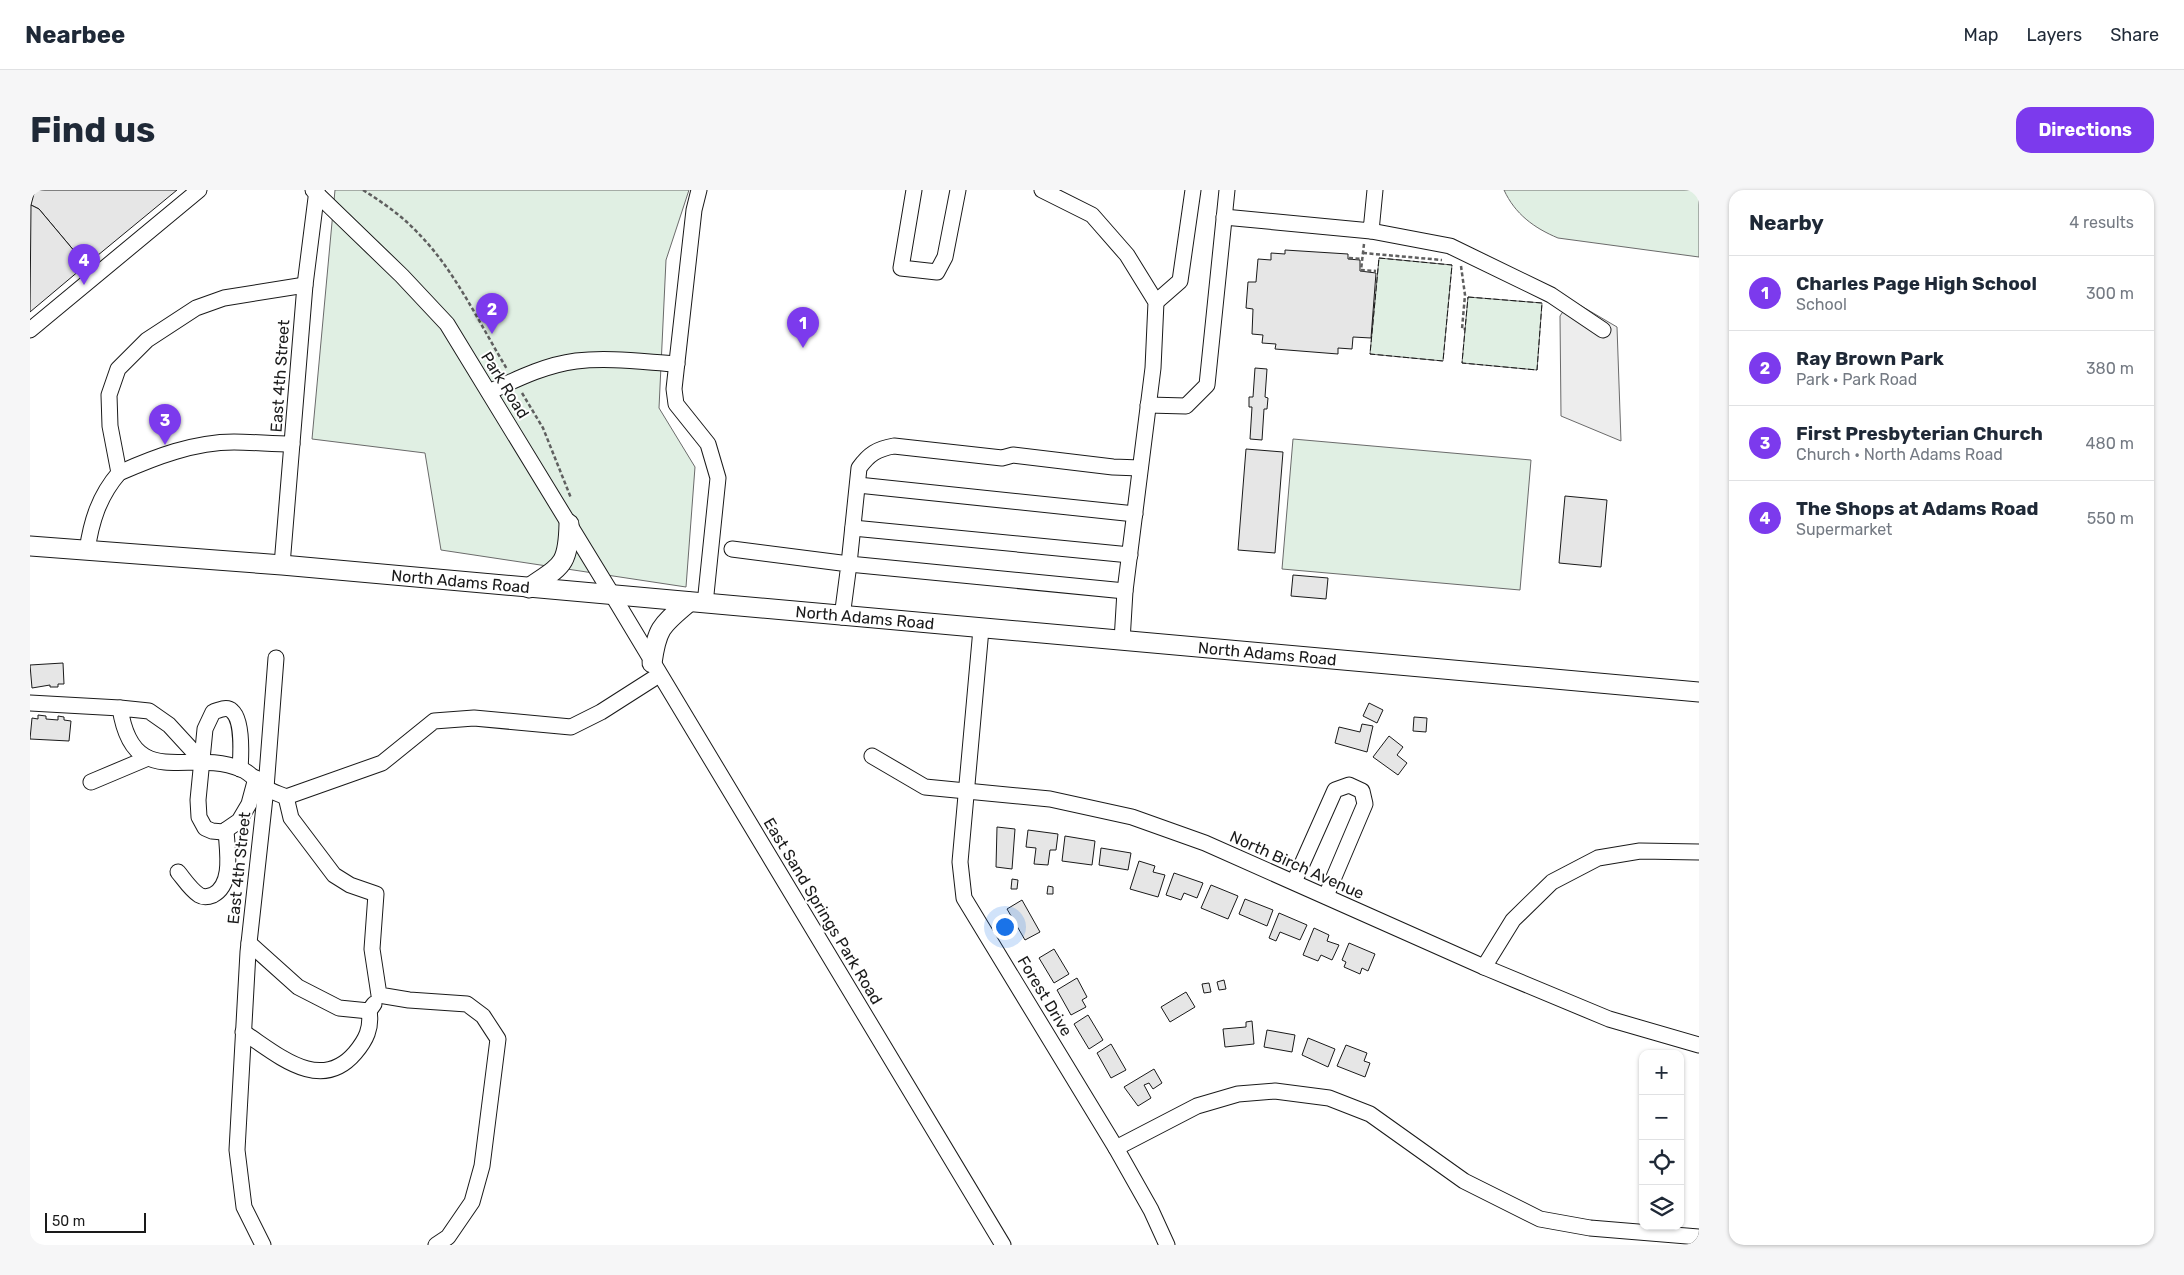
<!DOCTYPE html>
<meta charset="utf-8">
<style>
body{margin:0;font-family:Rubik,sans-serif;background:#f6f6f7;color:#1f2937}
.controls{position:absolute;right:15px;bottom:15px;display:grid;overflow:hidden;border-radius:10px;box-shadow:0 1px 4px #0004}
.controls button{width:45px;height:45px;display:grid;place-items:center;padding:0;border:0;border-bottom:1px solid #e0e1e3;background:#fff;color:#1f2937;font:25px sans-serif}
.scale{position:absolute;left:15px;bottom:12px;width:101px;box-sizing:border-box;padding-left:5px;border:2px solid #1a1a1a;border-top:0;font-size:14px;line-height:18px;white-space:nowrap;color:#1a1a1a;-webkit-text-stroke:4px #fff;paint-order:stroke}
.you{position:absolute;left:974px;top:736px;width:18px;height:18px;margin:-12px;border:4px solid #fff;border-radius:50%;background:#1a73e8;box-shadow:0 0 0 8px #1a73e833}
.badge{display:grid;place-items:center;width:32px;height:32px;border-radius:50%;background:#7c3aed;color:#fff;font-size:16px;font-weight:700}
.pin{position:absolute;translate:-50% -41px;filter:drop-shadow(0 1px 2px #0008)}
.pin::after{content:'';position:absolute;top:26px;width:18px;height:15px;background:inherit;clip-path:polygon(0 0,100% 0,50% 100%)}
.list{margin:0;padding:0;list-style:none}
h2{display:flex;justify-content:space-between;align-items:center;height:65px;margin:0;padding:0 20px;font-size:21px}
h2 small{font-size:16px;font-weight:400;color:#747a83}
.list li{display:grid;grid-template-columns:32px 1fr auto;gap:15px;align-items:center;box-sizing:border-box;height:75px;padding:0 20px;border-top:1px solid #e0e1e3}
.list b{display:block;font-size:19px;white-space:nowrap}
.list p{margin:0;font-size:16px;white-space:nowrap;color:#747a83}
.list em{font-size:16px;font-style:normal;color:#747a83}
.icon{flex:none;width:28px;height:28px;fill:none;stroke:currentColor;stroke-width:2;stroke-linecap:round;stroke-linejoin:round}
.map{position:relative;flex:none;width:1669px;height:1055px;overflow:hidden;border-radius:15px}
header{display:flex;align-items:center;gap:30px;box-sizing:border-box;height:70px;padding:0 25px;background:#fff;border-bottom:1px solid #e0e1e3}
header strong{font-size:24px}
nav{display:flex;gap:28px;margin-inline-start:auto;font-size:18px}
.intro{display:flex;align-items:center;justify-content:space-between;box-sizing:border-box;height:120px;padding:0 30px}
h1{margin:0;font-size:35px}
.button{padding:12px 22px;border-radius:15px;background:#7c3aed;color:#fff;font-size:18px;font-weight:700}
main{display:flex;gap:30px;padding:0 30px}
aside{flex:1;background:#fff;border-radius:15px;box-shadow:0 1px 4px #0004}
.map>svg:first-child{display:block}
.green{fill:#e0efe3;stroke:#6a6a6a}
.parking{fill:#ededed;stroke:#6a6a6a}
.building{fill:#e6e6e6;stroke:#1a1a1a}
.lines{fill:none;stroke-linecap:round;stroke-linejoin:round}
.minor-casing{stroke:#1a1a1a;stroke-width:17}
.major-casing{stroke:#1a1a1a;stroke-width:21}
.path{stroke:#5f5f5f;stroke-width:2.5;stroke-dasharray:4 2.5;stroke-linecap:butt}
.minor{stroke:#fff;stroke-width:15}
.major{stroke:#fff;stroke-width:19}
.fence{stroke:#1a1a1a;stroke-width:1;stroke-dasharray:6 2.5;stroke-linecap:butt}
.labels{text-anchor:middle;dominant-baseline:central;stroke-width:4;stroke-linejoin:round;paint-order:stroke}
.street-label{font-size:16px;fill:#1a1a1a;stroke:#fff}
</style>
<header>
<strong>Nearbee</strong>
<nav><a>Map</a><a>Layers</a><a>Share</a></nav>
</header>
<div class="intro"><h1>Find us</h1><a class="button">Directions</a></div>
<main>
<div class="map">
<svg width="1669" height="1055" viewBox="0 0 1669 1055">
<rect width="100%" height="100%" fill="#fff"/>
<g class="green">
<polygon points="305,0 659,0 636,70 629,218 665,277 656,397 411,360 395,263 282,249"/>
<path d="M 1474,0 L 1669,0 L 1669,67 L 1528,48 C 1504,38 1485,24 1474,0 Z"/>
<polygon points="1349,68 1422,75 1413,171 1340,164"/>
<polygon points="1438,107 1512,113 1507,180 1432,173"/>
<polygon points="1263,249 1501,270 1490,400 1252,379"/>
</g>
<polygon class="parking" points="1541,110 1587,137 1591,251 1531,226 1530,126"/>
<g class="building">
<polygon points="5,0 147,0 56,75 9,19 1,15"/>
<polygon points="1,15 9,19 56,75 0,122"/>
<polygon points="1255,60 1318,64 1318,69 1330,70 1330,81 1346,83 1341,148 1323,147 1322,159 1308,158 1308,164 1245,159 1246,154 1232,153 1233,145 1222,144 1223,119 1216,118 1218,92 1226,92 1228,69 1241,70 1241,63 1255,64"/>
<polygon points="1225,178 1237,179 1235,207 1238,208 1237,219 1234,219 1232,250 1220,249 1222,217 1219,217 1219,207 1223,207"/>
<polygon points="1216,259 1253,262 1245,363 1208,360"/>
<polygon points="1535,306 1577,310 1571,377 1529,373"/>
<polygon points="1263,385 1298,388 1296,409 1261,406"/>
<polygon points="33,473 34,494 28,494 28,497 20,497 20,495 2,498 0,475"/>
<polygon points="1339,513 1353,520 1347,533 1333,526"/>
<polygon points="8,525 16,526 16,529 28,530 28,526 34,527 34,530 41,531 39,551 0,549 2,528 8,529"/>
<polygon points="1384,527 1397,528 1396,542 1383,541"/>
<polygon points="1332,534 1343,536 1337,562 1305,553 1309,537 1330,542"/>
<polygon points="1359,546 1373,557 1367,565 1377,573 1368,585 1343,567"/>
<polygon points="967,637 985,639 982,679 966,677"/>
<polygon points="998,640 1028,644 1026,660 1020,660 1018,675 1004,674 1006,658 996,657"/>
<polygon points="1035,646 1065,651 1062,675 1032,671"/>
<polygon points="1071,658 1101,663 1098,680 1069,675"/>
<polygon points="1109,671 1125,676 1123,682 1135,685 1128,707 1100,699"/>
<polygon points="1144,683 1173,693 1167,708 1154,703 1151,710 1136,705"/>
<polygon points="982,689 988,690 987,699 981,699"/>
<polygon points="1181,695 1208,706 1198,729 1171,718"/>
<polygon points="1018,696 1023,697 1023,704 1017,704"/>
<polygon points="1215,709 1243,720 1237,736 1209,724"/>
<polygon points="992,710 1010,742 995,750 977,719"/>
<polygon points="1249,723 1277,735 1270,750 1250,742 1246,751 1239,748"/>
<polygon points="1284,738 1299,745 1297,751 1309,755 1302,770 1291,765 1288,771 1273,765"/>
<polygon points="1319,753 1345,764 1338,781 1332,778 1330,784 1314,777 1316,772 1312,770"/>
<polygon points="1024,759 1039,784 1024,793 1009,768"/>
<polygon points="1047,788 1057,807 1052,810 1056,817 1041,825 1027,800"/>
<polygon points="1194,790 1196,799 1189,800 1187,792"/>
<polygon points="1179,793 1181,802 1174,803 1172,794"/>
<polygon points="1156,802 1165,817 1140,832 1131,817"/>
<polygon points="1058,825 1073,850 1059,859 1044,834"/>
<polygon points="1222,831 1224,854 1195,857 1193,839 1216,837 1216,832"/>
<polygon points="1237,840 1265,845 1262,862 1234,857"/>
<polygon points="1278,848 1305,859 1298,877 1272,865"/>
<polygon points="1081,854 1096,880 1081,888 1067,863"/>
<polygon points="1316,855 1337,863 1334,871 1340,873 1335,887 1307,876"/>
<polygon points="1124,879 1132,893 1123,899 1119,893 1114,895 1121,908 1108,916 1094,897"/>
</g>
<g class="lines">
<defs>
<g id="minor">
<polyline points="283,0 372,86 417,134 583,406 973,1055"/>
<polyline points="669,0 664,20 644,199 646,214 678,254 688,288 675,414"/>
<polyline points="884,0 871,78 907,82 915,67 928,0"/>
<polyline points="1012,0 1062,25 1097,65 1126,112 1123,178 1095,401 1092,451"/>
<polyline points="1194,27 1341,41 1345,0"/>
<polyline points="1341,41 1420,56 1521,105 1573,140"/>
<polyline points="1126,112 1150,91 1163,0"/>
<polyline points="0,140 169,0"/>
<path d="M 459,202 C 487,189 515,175 546,171 C 579,167 614,172 647,174"/>
<polyline points="1118,215 1156,216 1177,195 1197,0"/>
<path d="M 89,283 C 125,267 164,252 204,252 C 223,252 243,254 262,254"/>
<polyline points="828,295 1105,324"/>
<polyline points="823,338 1100,365"/>
<polyline points="702,359 819,374 812,427"/>
<path d="M 57,361 C 61,332 69,306 89,283 L 80,236 L 79,205 L 88,179 L 117,150 L 166,118 L 194,108 L 275,95"/>
<polyline points="252,375 275,95 287,0"/>
<path d="M 1095,401 L 819,374 L 829,278 C 839,264 847,259 864,256 L 972,268 L 983,265 L 1083,277 L 1110,278"/>
<polyline points="951,439 930,672 934,708 1086,958 1121,1020 1137,1055"/>
<polyline points="0,513 90,518"/>
<polyline points="842,566 895,597 1020,609 1102,627 1175,653 1454,777 1579,829 1669,855"/>
<path d="M 173,572 L 139,535 L 119,521 L 90,518 C 103,603 159,557 211,579 C 221,583 227,592 235,597 C 241,602 250,604 256,607 L 352,573 L 404,531 L 444,528 L 541,537 L 571,522 L 629,485"/>
<path d="M 210,579 C 211,565 213,530 202,521 C 197,516 189,520 183,522 L 175,539 L 168,610 L 169,627 L 175,638 L 182,641 L 193,642 L 209,631 L 219,614 L 226,588"/>
<polyline points="61,592 118,568"/>
<polyline points="256,607 261,628 304,685 320,695 346,704 342,759 349,805 379,810 437,814 453,826 468,849 452,976 442,1012 418,1047 406,1055"/>
<path d="M 148,682 C 154,689 160,699 169,705 C 174,708 178,707 183,705 C 204,694 197,660 196,640"/>
<polyline points="1264,692 1305,600 1319,595 1332,601 1335,614 1296,706"/>
<polyline points="219,753 268,797 309,818 339,821 344,814"/>
<polyline points="1454,777 1483,730 1522,692 1568,668 1610,661 1669,662"/>
<path d="M 213,842 C 247,864 290,904 325,863 C 336,850 342,838 339,821"/>
<polyline points="1086,958 1167,916 1208,904 1245,901 1299,908 1340,924 1434,991 1510,1029 1560,1038 1669,1047"/>
<polyline points="233,1055 214,1017 207,960 218,762 236,598 246,468"/>
</g>
<g id="major">
<path id="s1" d="M 0,356 L 252,375 L 1669,502"/>
<path d="M 499,398 C 532,375 538,376 539,334"/>
<path d="M 622,473 C 627,437 632,435 659,412"/>
</g>
</defs>
<use href="#minor" class="minor-casing"/>
<use href="#major" class="major-casing"/>
<g class="path">
<path d="M 333,0 C 352,12 371,25 387,42 C 425,80 449,133 477,179"/>
<polyline points="1334,54 1331,80 1346,81"/>
<polyline points="1333,63 1412,70"/>
<polyline points="1319,68 1332,69"/>
<polyline points="1431,76 1435,105 1432,139 1435,139"/>
<polyline points="492,203 513,238 541,308"/>
</g>
<use href="#minor" class="minor"/>
<use href="#major" class="major"/>
<g class="fence">
<polygon points="1349,68 1422,75 1413,171 1340,164"/>
<polygon points="1438,107 1512,113 1507,180 1432,173"/>
</g>
</g>
<g class="labels">
<g class="street-label">
<text transform="translate(250 186) rotate(-86)">East 4th Street</text>
<text transform="translate(475 195) rotate(58)">Park Road</text>
<text stroke="none"><textPath href="#s1" startOffset="432">North Adams Road</textPath></text>
<text stroke="none"><textPath href="#s1" startOffset="838">North Adams Road</textPath></text>
<text stroke="none"><textPath href="#s1" startOffset="1242">North Adams Road</textPath></text>
<text transform="translate(1267 675) rotate(24)">North Birch Avenue</text>
<text transform="translate(209 678) rotate(-84)">East 4th Street</text>
<text transform="translate(793 721) rotate(59)">East Sand Springs Park Road</text>
<text transform="translate(1015 806) rotate(59)">Forest Drive</text>
</g>
</g>
</svg>
<div class="controls">
<button>+</button>
<button>−</button>
<button><svg class="icon" aria-label="locate" viewBox="0 0 24 24"><circle cx="12" cy="12" r="6"/><path d="M12 2v4M12 18v4M2 12h4M18 12h4"/></svg></button>
<button><svg class="icon" aria-label="layers" viewBox="0 0 24 24"><path d="M12 4l9 5-9 5-9-5zM3 14l9 5 9-5"/></svg></button>
</div>
<div class="scale">50 m</div>
<div class="you"></div>
<div class="pin badge" style="left:773px;top:158px">1</div>
<div class="pin badge" style="left:462px;top:144px">2</div>
<div class="pin badge" style="left:135px;top:255px">3</div>
<div class="pin badge" style="left:54px;top:95px">4</div>
</div>
<aside>
<h2>Nearby<small>4 results</small></h2>
<ul class="list">
<li><span class="badge">1</span><div><b>Charles Page High School</b><p>School</p></div><em>300 m</em></li>
<li><span class="badge">2</span><div><b>Ray Brown Park</b><p>Park · Park Road</p></div><em>380 m</em></li>
<li><span class="badge">3</span><div><b>First Presbyterian Church</b><p>Church · North Adams Road</p></div><em>480 m</em></li>
<li><span class="badge">4</span><div><b>The Shops at Adams Road</b><p>Supermarket</p></div><em>550 m</em></li>
</ul>
</aside>
</main>
